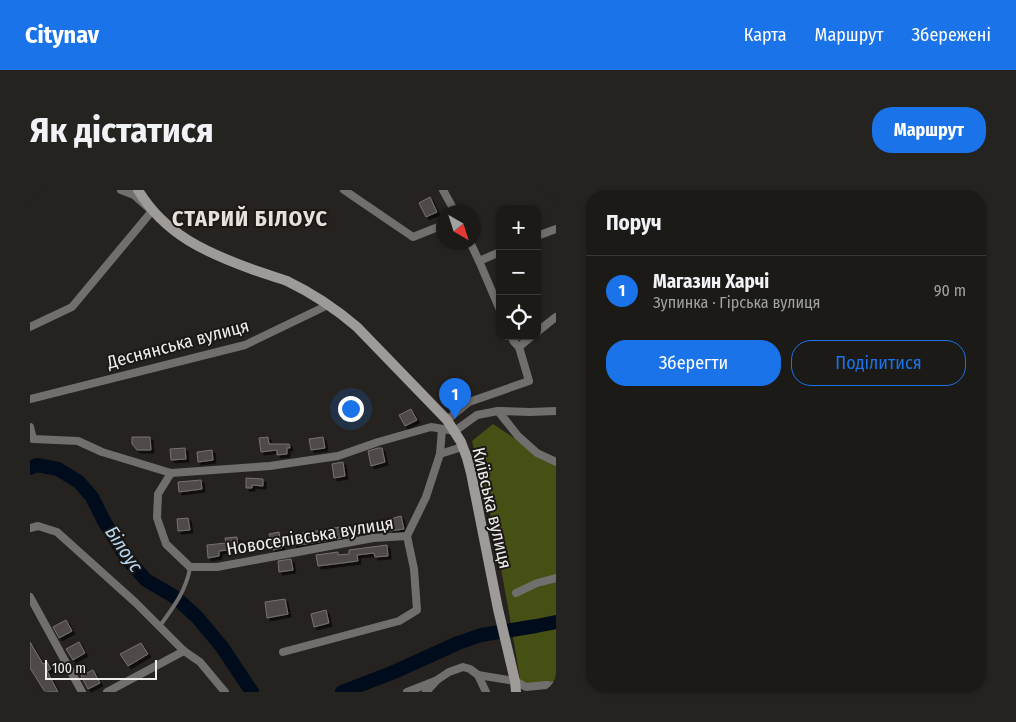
<!DOCTYPE html>
<html lang="uk">
<meta charset="utf-8">
<style>
body{margin:0;font-family:"Fira Sans Condensed",sans-serif;background:#252320;color:#f1f3f6}
.controls{position:absolute;right:15px;top:15px;display:grid;overflow:hidden;border-radius:10px;box-shadow:0 1px 4px #0004}
.controls button{width:45px;height:45px;display:grid;place-items:center;padding:0;border:0;border-bottom:1px solid #3a3836;background:#1c1a17;color:#f1f3f6;font:25px sans-serif}
.compass{position:absolute;left:406px;top:15px;width:45px;height:45px;border-radius:50%;background:#1c1a17;box-shadow:0 1px 4px #0004;rotate:141deg}
.scale{position:absolute;left:15px;bottom:12px;width:112px;box-sizing:border-box;padding-left:5px;border:2px solid #efedeb;border-top:0;font-size:14px;line-height:18px;white-space:nowrap;color:#efedeb;-webkit-text-stroke:4px #1c1816;paint-order:stroke}
.you{position:absolute;left:320px;top:218px;width:18px;height:18px;margin:-12px;border:4px solid #fff;border-radius:50%;background:#1a73e8;box-shadow:0 0 0 8px #1a73e833}
.badge{display:grid;place-items:center;width:32px;height:32px;border-radius:50%;background:#1a73e8;color:#fff;font-size:16px;font-weight:700}
.pin{position:absolute;translate:-50% -41px;filter:drop-shadow(0 1px 2px #0008)}
.pin::after{content:'';position:absolute;top:26px;width:18px;height:15px;background:inherit;clip-path:polygon(0 0,100% 0,50% 100%)}
.list{margin:0;padding:0;list-style:none}
h2{display:flex;justify-content:space-between;align-items:center;height:65px;margin:0;padding:0 20px;font-size:21px}
h2 small{font-size:16px;font-weight:400;color:#a0a1a1}
.list li{display:grid;grid-template-columns:32px 1fr auto;gap:15px;align-items:center;box-sizing:border-box;height:70px;padding:0 20px;border-top:1px solid #3a3836}
.list b{display:block;font-size:19px;white-space:nowrap}
.list p{margin:0;font-size:16px;white-space:nowrap;color:#a0a1a1}
.list em{font-size:16px;font-style:normal;color:#a0a1a1}
.actions{display:flex;gap:10px;padding:15px 20px}
.actions a{flex:1;padding:11px 0;border:1px solid #1a73e8;border-radius:20px;text-align:center;font-size:18px;color:#1a73e8}
.actions .main{background:#1a73e8;color:#fff}
.icon{flex:none;width:28px;height:28px;fill:none;stroke:currentColor;stroke-width:2;stroke-linecap:round;stroke-linejoin:round}
.map{position:relative;flex:none;width:526px;height:502px;overflow:hidden;border-radius:20px}
header{display:flex;align-items:center;gap:30px;box-sizing:border-box;height:70px;padding:0 25px;background:#1a73e8;color:#fff}
header strong{font-size:24px}
nav{display:flex;gap:28px;margin-inline-start:auto;font-size:18px}
.intro{display:flex;align-items:center;justify-content:space-between;box-sizing:border-box;height:120px;padding:0 30px}
h1{margin:0;font-size:35px}
.button{padding:12px 22px;border-radius:20px;background:#1a73e8;color:#fff;font-size:18px;font-weight:700}
main{display:flex;gap:30px;padding:0 30px}
aside{flex:1;background:#1c1a17;border-radius:20px;box-shadow:0 1px 4px #0004}
.map>svg:first-child{display:block}
.green{fill:#465015}
.lines{fill:none;stroke-linecap:round;stroke-linejoin:round}
.river{stroke:#000c1b;stroke-width:14}
.building{fill:#4f4a49;stroke:#777271;filter:url(#shadow)}
.lane{stroke:#716f6d;stroke-width:4}
.street{stroke:#716f6d;stroke-width:8}
.secondary{stroke:#9d9a98;stroke-width:10}
.labels{text-anchor:middle;dominant-baseline:central;stroke-width:4;stroke-linejoin:round;paint-order:stroke}
.street-label{font-size:18px;fill:#efedeb;stroke:#1c1816}
.water-label{font-size:19px;font-style:italic;fill:#b8d9f5;stroke:#1c1816}
.district-label{font-size:22px;font-weight:bold;letter-spacing:1px;fill:#e7e1de;stroke:#1c1816}
</style>
<header>
<strong>Citynav</strong>
<nav><a>Карта</a><a>Маршрут</a><a>Збережені</a></nav>
</header>
<div class="intro"><h1>Як дістатися</h1><a class="button">Маршрут</a></div>
<main>
<div class="map">
<svg width="526" height="502" viewBox="0 0 526 502">
<defs>
<filter id="shadow"><feDropShadow dx="3" dy="3" stdDeviation="0" flood-color="#0009"/></filter>
</defs>
<rect width="100%" height="100%" fill="#25221f"/>
<polygon class="green" points="463,234 507,263 526,274 526,494 491,495 479,423 463,335 442,251"/>
<g class="lines">
<g class="river">
<polyline points="0,278 7,275 28,279 49,292 62,307 74,331 98,370 116,390 145,407 167,427 192,457 222,502"/>
<polyline points="312,502 364,482 428,453 451,445 506,436 526,432"/>
</g>
</g>
<g class="building">
<polygon points="400,7 407,22 396,27 389,13"/>
<polygon points="381,219 387,230 375,236 369,225"/>
<polygon points="102,247 120,247 121,260 107,260 102,254"/>
<polygon points="238,247 239,254 259,254 260,258 257,258 257,264 247,265 247,260 231,262 229,248"/>
<polygon points="293,247 295,258 281,260 279,249"/>
<polygon points="155,258 156,269 141,270 140,259"/>
<polygon points="348,258 352,258 355,272 341,276 338,261"/>
<polygon points="182,260 183,270 168,272 167,262"/>
<polygon points="313,272 315,286 304,288 302,274"/>
<polygon points="216,288 233,289 233,296 222,295 222,298 216,298"/>
<polygon points="171,290 172,299 149,302 148,292"/>
<polygon points="371,326 374,339 360,341 357,330"/>
<polygon points="158,328 160,340 148,341 147,329"/>
<polygon points="317,336 319,347 263,356 262,345"/>
<polygon points="249,342 252,358 243,360 239,344"/>
<polygon points="207,347 208,359 189,361 189,366 178,368 177,355 196,353 195,348"/>
<polygon points="357,355 358,366 345,367 344,363 327,365 328,371 288,376 286,365 308,362 308,365 319,364 319,360"/>
<polygon points="261,369 263,380 249,382 248,371"/>
<polygon points="255,409 258,424 237,428 235,412"/>
<polygon points="296,420 299,433 284,437 281,424"/>
<polygon points="36,430 42,441 29,448 23,437"/>
<polygon points="0,452 13,474 17,472 21,479 17,481 28,502 15,502 0,478"/>
<polygon points="49,452 55,463 43,470 36,459"/>
<polygon points="111,453 118,464 98,476 90,464"/>
<polygon points="63,480 70,493 58,499 51,486"/>
</g>
<g class="lines">
<path class="lane" d="M 129,437 C 143,418 156,401 160,378"/>
<g class="street">
<polyline points="314,0 383,47 413,35"/>
<polyline points="413,0 425,22"/>
<polyline points="525,0 526,2"/>
<polyline points="507,46 526,39"/>
<polyline points="440,52 449,71 470,120"/>
<polyline points="449,71 470,62"/>
<polyline points="0,137 42,117 122,21 104,5 91,0"/>
<polyline points="507,142 526,127"/>
<polyline points="481,146 484,152 489,157 502,146"/>
<polyline points="0,209 215,155 298,115"/>
<polyline points="468,221 500,222 526,221"/>
<polyline points="417,230 439,212 499,191 489,157"/>
<polyline points="0,237 3,249 48,251 72,262 141,283 240,276 308,266 348,252 401,237 425,241 447,225 468,221 488,246 507,263 526,272"/>
<polyline points="410,264 412,239"/>
<polyline points="141,283 128,304 127,328 136,354 160,377 187,377 343,348 377,346"/>
<polyline points="0,338 8,336 27,342 106,413 154,461 170,472 195,502"/>
<polyline points="486,403 507,393 526,388"/>
<polyline points="0,407 52,502"/>
<polyline points="253,462 369,431 387,420 384,379 377,346 396,307 410,264 432,257"/>
<polyline points="448,485 456,502"/>
<polyline points="77,502 154,461"/>
<polyline points="377,502 405,491"/>
<polyline points="396,502 407,490 419,482 433,477 440,479 448,485 485,491 496,497 516,495 526,496"/>
</g>
<path class="secondary" d="M 108,0 C 135,45 177,63 224,80 C 235,84 246,87 257,91 C 282,103 306,119 327,137 L 417,230 L 431,252 L 437,268 L 441,283 L 468,419 L 485,491 L 486,502"/>
</g>
<g class="labels">
<g class="street-label">
<text transform="translate(148 154) rotate(-15)">Деснянська вулиця</text>
<text transform="translate(462 318) rotate(77)">Київська вулиця</text>
<text transform="translate(280 346) rotate(-9)">Новоселівська вулиця</text>
</g>
<g class="water-label">
<text transform="translate(94 359) rotate(56)">Білоус</text>
</g>
<g class="district-label">
<text x="220" y="28">СТАРИЙ БІЛОУС</text>
</g>
</g>
</svg>
<div class="controls">
<button>+</button>
<button>−</button>
<button><svg class="icon" aria-label="locate" viewBox="0 0 24 24"><circle cx="12" cy="12" r="6"/><path d="M12 2v4M12 18v4M2 12h4M18 12h4"/></svg></button>
</div>
<svg class="compass" viewBox="-18 -18 36 36"><path d="M0-13l5 13h-10z" fill="#e53935"/><path d="M0 13l5-13h-10z" fill="#a0a1a1"/></svg>
<div class="scale">100 m</div>
<div class="you"></div>
<div class="pin badge" style="left:425px;top:229px">1</div>
</div>
<aside>
<h2>Поруч<small></small></h2>
<ul class="list">
<li><span class="badge">1</span><div><b>Магазин Харчі</b><p>Зупинка · Гірська вулиця</p></div><em>90 m</em></li>
</ul>
<div class="actions"><a class="main">Зберегти</a><a>Поділитися</a></div>
</aside>
</main>
